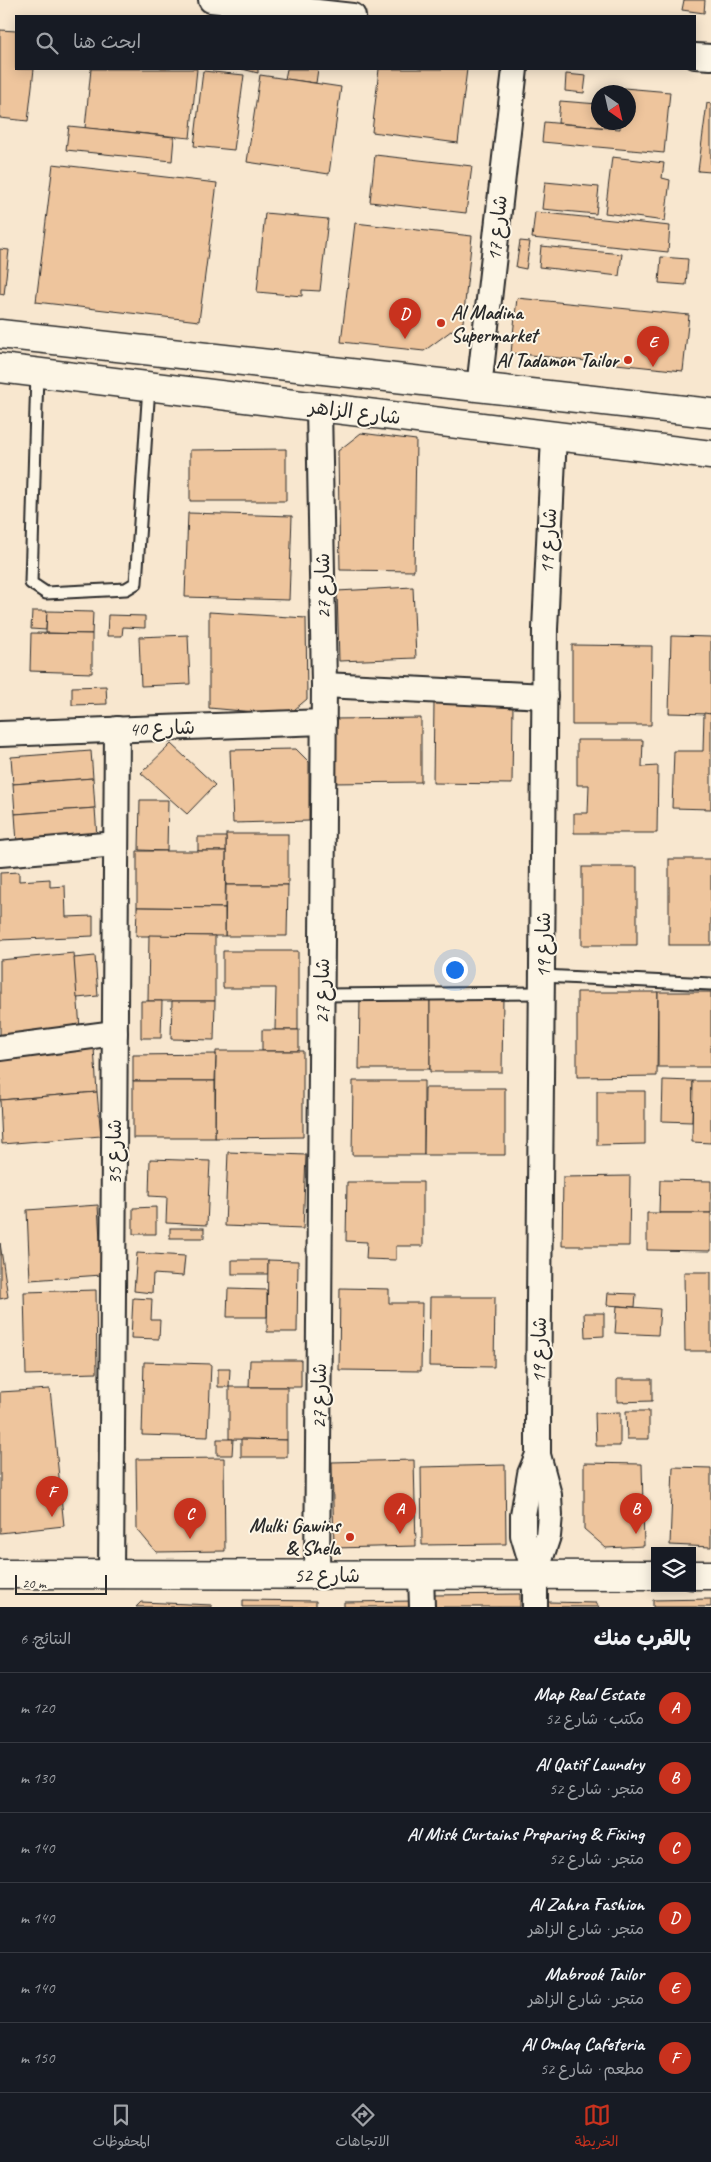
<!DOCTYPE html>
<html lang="ar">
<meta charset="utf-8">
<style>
body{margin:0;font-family:Caveat,"Playpen Sans Arabic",sans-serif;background:#20242c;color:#f1f3f6;direction:rtl}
.controls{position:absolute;right:15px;bottom:15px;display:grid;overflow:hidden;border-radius:0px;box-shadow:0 2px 12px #0003}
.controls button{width:45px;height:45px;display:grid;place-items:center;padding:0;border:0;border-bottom:1px solid #363941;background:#171b24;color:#f1f3f6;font:25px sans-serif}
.compass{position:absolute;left:591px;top:85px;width:45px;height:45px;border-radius:50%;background:#171b24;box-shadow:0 2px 12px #0003;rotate:146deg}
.scale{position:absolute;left:15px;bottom:12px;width:92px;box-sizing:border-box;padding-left:5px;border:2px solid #2b2b2b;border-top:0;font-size:14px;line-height:18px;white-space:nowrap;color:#2b2b2b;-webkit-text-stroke:4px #fcf5e5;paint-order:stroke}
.you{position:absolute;left:454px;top:969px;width:18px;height:18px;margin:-12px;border:4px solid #fff;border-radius:50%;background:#1a73e8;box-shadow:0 0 0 8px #1a73e833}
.badge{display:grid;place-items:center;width:32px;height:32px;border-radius:50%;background:#c8321e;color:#fff;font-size:16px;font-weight:700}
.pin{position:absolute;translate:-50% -41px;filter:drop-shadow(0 1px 2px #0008)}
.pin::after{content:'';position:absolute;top:26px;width:18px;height:15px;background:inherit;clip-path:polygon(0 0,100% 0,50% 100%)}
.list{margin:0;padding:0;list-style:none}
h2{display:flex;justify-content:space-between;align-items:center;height:65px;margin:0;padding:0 20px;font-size:21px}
h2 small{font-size:16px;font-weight:400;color:#9ea1a6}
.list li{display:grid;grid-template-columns:32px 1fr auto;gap:15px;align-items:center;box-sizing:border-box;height:70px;padding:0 20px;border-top:1px solid #363941}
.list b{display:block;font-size:19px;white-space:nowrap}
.list p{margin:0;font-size:16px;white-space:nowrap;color:#9ea1a6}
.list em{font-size:16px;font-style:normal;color:#9ea1a6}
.icon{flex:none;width:28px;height:28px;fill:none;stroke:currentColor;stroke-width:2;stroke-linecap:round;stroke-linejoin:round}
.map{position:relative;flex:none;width:711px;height:1607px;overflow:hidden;direction:ltr}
.search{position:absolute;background:#171b24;box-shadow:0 2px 12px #0003;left:15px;right:15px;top:15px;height:55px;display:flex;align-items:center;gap:12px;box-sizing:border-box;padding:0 18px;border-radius:0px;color:#9ea1a6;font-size:19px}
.sheet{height:485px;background:#171b24}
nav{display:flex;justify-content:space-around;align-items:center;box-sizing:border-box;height:70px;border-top:1px solid #363941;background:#171b24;font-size:14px;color:#9ea1a6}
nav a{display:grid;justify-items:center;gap:2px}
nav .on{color:#c8321e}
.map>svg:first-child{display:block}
.building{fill:#eec59d;stroke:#2b2b2b}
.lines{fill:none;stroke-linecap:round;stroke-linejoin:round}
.service-casing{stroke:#2b2b2b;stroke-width:15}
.minor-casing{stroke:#2b2b2b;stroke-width:28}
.secondary-casing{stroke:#2b2b2b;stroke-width:31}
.service{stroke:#fcf5e5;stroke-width:11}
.minor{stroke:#fcf5e5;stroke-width:24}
.secondary{stroke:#fcf5e5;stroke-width:28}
.poi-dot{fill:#c8321e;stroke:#fcf5e5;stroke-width:2}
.labels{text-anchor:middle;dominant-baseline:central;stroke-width:4;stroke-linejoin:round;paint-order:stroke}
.street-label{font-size:20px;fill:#2b2b2b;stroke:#fcf5e5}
.poi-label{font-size:20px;font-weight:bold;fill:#2b2b2b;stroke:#fcf5e5;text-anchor:end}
</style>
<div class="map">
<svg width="711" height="1607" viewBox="0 0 711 1607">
<rect width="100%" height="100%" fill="#f8e7cf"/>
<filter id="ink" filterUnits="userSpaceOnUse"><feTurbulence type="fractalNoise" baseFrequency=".02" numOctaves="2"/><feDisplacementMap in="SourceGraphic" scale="10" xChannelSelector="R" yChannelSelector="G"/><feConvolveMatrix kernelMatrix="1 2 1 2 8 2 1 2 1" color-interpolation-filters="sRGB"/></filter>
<g filter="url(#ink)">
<g class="building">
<polygon points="684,0 705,0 704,13 682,10"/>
<polygon points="0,30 16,31 16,69 34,69 28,121 0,118"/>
<polygon points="91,69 197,69 190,138 85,128"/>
<polygon points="242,69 258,69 258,73"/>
<polygon points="287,69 318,69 316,83 285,79"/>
<polygon points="379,69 467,69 458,143 372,132"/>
<polygon points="203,71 244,75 234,150 194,146"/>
<polygon points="566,74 586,76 584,93 565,91"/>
<polygon points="260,75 341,87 329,174 247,162"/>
<polygon points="624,88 670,92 664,153 542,142 544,122 620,129 620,122 628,122 628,92 623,92"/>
<polygon points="560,101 598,104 598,122 613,122 612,128 558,123"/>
<polygon points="707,103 711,104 711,172 698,171"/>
<polygon points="69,126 174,137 172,161 66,150"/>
<polygon points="375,155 472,166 466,213 370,202"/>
<polygon points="612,157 664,163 662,178 670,180 665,221 605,213"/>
<polygon points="53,164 217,183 199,321 36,302"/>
<polygon points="545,182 599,187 596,214 542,209"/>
<polygon points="535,212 670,226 668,252 532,238"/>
<polygon points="265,213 328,219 320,291 302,290 302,296 257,292"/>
<polygon points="355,223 472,236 463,322 424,351 341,342"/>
<polygon points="520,241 530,242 526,269 516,267"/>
<polygon points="541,246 622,254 619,276 539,267"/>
<polygon points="0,249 9,250 4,295 0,294"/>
<polygon points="661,257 688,259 686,285 659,283"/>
<polygon points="517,298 689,315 683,371 511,353"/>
<polygon points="361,433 416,440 414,571 340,570 338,451"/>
<polygon points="286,449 286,501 190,501 190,450"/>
<polygon points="188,513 292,516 289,600 185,597"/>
<polygon points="413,587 416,658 339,661 337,591"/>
<polygon points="32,611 47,611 46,630 31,629"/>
<polygon points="47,611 93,612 92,634 46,633"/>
<polygon points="209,612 306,618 307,699 288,715 209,708"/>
<polygon points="108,615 145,616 145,628 123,627 122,636 107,636"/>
<polygon points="31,633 92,634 92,673 30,671"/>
<polygon points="188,635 190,684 141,686 139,637"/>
<polygon points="671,636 711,637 711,714 669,713"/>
<polygon points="572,645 652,646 651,725 572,725"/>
<polygon points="106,686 107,704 72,705 72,687"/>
<polygon points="434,703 513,704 512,784 433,783"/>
<polygon points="704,713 711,714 711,809 672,808 674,751 703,751"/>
<polygon points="421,718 421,782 331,783 331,719"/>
<polygon points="577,740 643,740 642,767 658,766 657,833 574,833 574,813 588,813 589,785 577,785"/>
<polygon points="171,744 215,785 187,814 141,773"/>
<polygon points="296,749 309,762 309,821 233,823 230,750"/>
<polygon points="91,751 93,778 13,784 11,757"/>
<polygon points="93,778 95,808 15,814 13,784"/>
<polygon points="140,800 168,800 167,851 139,850"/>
<polygon points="95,808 97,837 17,843 15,814"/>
<rect x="226" y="834" width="62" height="51"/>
<rect x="198" y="837" width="28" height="14"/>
<polygon points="137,851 226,851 225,908 137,907"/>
<rect x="669" y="859" width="42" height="86"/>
<rect x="582" y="867" width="55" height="78"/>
<polygon points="19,872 19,881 50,879 50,887 65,886 66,917 93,916 93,936 0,940 0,873"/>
<polygon points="226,885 288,885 287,936 225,936"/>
<polygon points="137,907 225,908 225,936 136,936"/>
<polygon points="149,935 215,936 215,1001 148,1001"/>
<polygon points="223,951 298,951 298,1030 275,1030 276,988 223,988"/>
<polygon points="74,953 80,1028 0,1035 0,960"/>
<polygon points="95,956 98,996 77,998 74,958"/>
<polygon points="577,992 658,992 657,1076 577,1077"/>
<rect x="658" y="992" width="53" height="75"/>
<polygon points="360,997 430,998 430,1069 359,1069"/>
<polygon points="503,997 502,1072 430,1072 430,998"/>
<polygon points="141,1001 162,1001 161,1038 141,1038"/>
<polygon points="172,1001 215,1001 214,1040 171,1039"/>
<rect x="262" y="1030" width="37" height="21"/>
<polygon points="94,1048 97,1092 0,1100 0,1055"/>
<polygon points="216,1051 303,1051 303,1137 215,1138"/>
<polygon points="216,1054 215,1081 133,1081 133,1055"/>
<polygon points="663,1080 693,1081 692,1122 662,1121"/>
<rect x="133" y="1081" width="82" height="57"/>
<polygon points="353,1081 424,1081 424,1155 352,1155"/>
<polygon points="693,1081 711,1081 711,1143 692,1142"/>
<polygon points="425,1088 505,1088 505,1155 424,1155"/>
<polygon points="597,1091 645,1091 645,1144 597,1145"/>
<polygon points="97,1092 101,1136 2,1144 0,1100"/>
<polygon points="228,1152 306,1155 303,1229 225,1226"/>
<polygon points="150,1159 210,1161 207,1225 166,1223 167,1197 149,1196"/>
<polygon points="630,1176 629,1246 562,1246 563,1177"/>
<polygon points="660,1180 711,1181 711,1213 659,1213"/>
<polygon points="347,1182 423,1182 423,1246 396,1246 396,1260 366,1259 367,1242 346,1241"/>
<polygon points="98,1205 102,1275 30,1280 27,1210"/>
<polygon points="156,1207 156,1234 133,1234 133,1208"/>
<polygon points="647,1213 711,1213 711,1251 647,1250"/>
<rect x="170" y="1228" width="34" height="10"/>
<polygon points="0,1243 8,1297 0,1299"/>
<polygon points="137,1253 185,1256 183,1276 153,1274 152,1293 134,1291"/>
<rect x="232" y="1260" width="36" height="14"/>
<polygon points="268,1260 298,1261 297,1332 267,1332"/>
<polygon points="684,1272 711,1272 711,1351 685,1351"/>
<polygon points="340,1288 389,1289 389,1303 422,1303 421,1371 339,1370"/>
<polygon points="228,1289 267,1290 267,1317 227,1317"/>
<polygon points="96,1290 97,1373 26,1375 24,1292"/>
<polygon points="608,1293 636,1294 635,1307 607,1305"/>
<polygon points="430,1297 495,1297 494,1367 429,1366"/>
<polygon points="133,1298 152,1299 151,1320 160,1320 159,1339 131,1338"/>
<polygon points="617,1306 660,1309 658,1335 615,1333"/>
<polygon points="584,1313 604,1313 604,1336 585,1337"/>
<polygon points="250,1360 301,1360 301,1387 249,1387"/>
<polygon points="144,1362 211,1364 208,1437 142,1435"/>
<polygon points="218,1369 230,1369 229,1387 218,1387"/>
<polygon points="617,1379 652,1379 652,1401 617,1402"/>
<polygon points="229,1387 287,1387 287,1440 229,1439"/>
<polygon points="50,1389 64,1526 0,1533 0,1392"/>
<polygon points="626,1411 649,1411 649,1439 627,1439"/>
<polygon points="620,1412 620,1446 596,1446 595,1413"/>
<polygon points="217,1439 233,1439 232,1455 217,1455"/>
<polygon points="241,1439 287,1440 287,1457 241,1457"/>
<polygon points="224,1458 225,1551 156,1552 137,1529 136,1459"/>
<polygon points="414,1460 416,1546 334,1548 332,1462"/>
<polygon points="584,1463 642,1464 644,1546 606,1548 584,1529"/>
<polygon points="505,1465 506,1544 422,1545 421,1467"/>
<polygon points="673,1467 711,1468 711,1547 670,1545"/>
<polygon points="520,1594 520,1607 433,1607 433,1595"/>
<polygon points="711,1599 711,1607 653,1607 653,1600"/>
<polygon points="243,1600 316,1601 316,1607 243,1607"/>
<polygon points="415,1601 415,1607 344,1607 344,1602"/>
<polygon points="141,1602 212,1605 212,1607 136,1607"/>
<polygon points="548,1602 596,1603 599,1607 548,1607"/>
</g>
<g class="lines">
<defs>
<g id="service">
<polyline points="37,373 31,583 46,593 126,589 136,583 149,386"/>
<polyline points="542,976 711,984"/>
<polyline points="322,995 542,993"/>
</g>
<g id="minor">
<polyline points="211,0 353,16"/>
<polyline points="695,56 711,57"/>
<polyline points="479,388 515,69"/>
<polyline points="324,685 545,696"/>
<polyline points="0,734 324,722"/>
<polyline points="0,854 116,844"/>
<polyline points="0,1048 115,1033"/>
<polyline points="111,1574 117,729"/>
<polyline points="317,1575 324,685 319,407"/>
<polyline points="421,1575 422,1607"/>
<polyline points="535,1575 548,1536 550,1515 549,1495 538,1455 538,1417 545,629 554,436"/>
<polyline points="535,1607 535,1575 523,1535 523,1515 530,1474 538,1455"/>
</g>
<g id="secondary">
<polyline points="0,334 711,413"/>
<polyline points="0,368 711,455"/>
<polyline points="0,1574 655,1575"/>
<polyline points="692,1575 711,1575"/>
</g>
</defs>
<use href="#service" class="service-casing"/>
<use href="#minor" class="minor-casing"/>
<use href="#secondary" class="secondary-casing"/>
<use href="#service" class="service"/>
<use href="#minor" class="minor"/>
<use href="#secondary" class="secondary"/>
</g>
</g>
<g class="poi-dot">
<circle cx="441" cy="323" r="5"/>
<circle cx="628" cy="360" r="5"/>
<circle cx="350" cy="1537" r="5"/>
</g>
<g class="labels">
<g class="street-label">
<text transform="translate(497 228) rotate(-84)">شارع 17</text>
<text transform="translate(355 412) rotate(7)">شارع الزاهر</text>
<text transform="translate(548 541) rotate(-87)">شارع 19</text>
<text transform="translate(323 586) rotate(-91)">شارع 27</text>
<text transform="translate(162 728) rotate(-2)">شارع 40</text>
<text transform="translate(543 945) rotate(-90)">شارع 19</text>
<text transform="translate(322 991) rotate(-90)">شارع 27</text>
<text transform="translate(114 1152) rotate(-90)">شارع 35</text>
<text transform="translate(539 1350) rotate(-89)">شارع 19</text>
<text transform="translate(319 1396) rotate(-90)">شارع 27</text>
<text x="327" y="1575">شارع 52</text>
</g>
<g class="poi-label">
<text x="451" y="312" text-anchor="start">Al Madina<tspan x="451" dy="23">Supermarket</tspan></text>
<text x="618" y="360">Al Tadamon Tailor</text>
<text x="340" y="1525">Mulki Gawins<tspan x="340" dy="23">&amp; Shela</tspan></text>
</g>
</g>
</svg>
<div class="controls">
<button><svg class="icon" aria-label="layers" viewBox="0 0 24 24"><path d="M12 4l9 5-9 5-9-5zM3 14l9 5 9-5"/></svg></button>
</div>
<svg class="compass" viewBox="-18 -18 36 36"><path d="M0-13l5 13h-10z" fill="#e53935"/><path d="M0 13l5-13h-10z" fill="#9ea1a6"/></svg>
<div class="scale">20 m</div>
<div class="you"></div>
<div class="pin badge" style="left:400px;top:1534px">A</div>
<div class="pin badge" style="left:636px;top:1534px">B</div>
<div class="pin badge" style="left:190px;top:1539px">C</div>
<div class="pin badge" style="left:405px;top:339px">D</div>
<div class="pin badge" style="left:653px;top:367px">E</div>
<div class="pin badge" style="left:52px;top:1517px">F</div>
<div class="search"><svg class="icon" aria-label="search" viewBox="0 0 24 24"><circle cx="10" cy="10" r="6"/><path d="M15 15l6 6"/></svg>ابحث هنا</div>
</div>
<section class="sheet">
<h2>بالقرب منك<small>النتائج: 6</small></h2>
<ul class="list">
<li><span class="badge">A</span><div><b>Map Real Estate</b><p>مكتب · شارع 52</p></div><em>120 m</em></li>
<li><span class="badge">B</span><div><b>Al Qatif Laundry</b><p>متجر · شارع 52</p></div><em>130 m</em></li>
<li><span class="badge">C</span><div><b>Al Misk Curtains Preparing &amp; Fixing</b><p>متجر · شارع 52</p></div><em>140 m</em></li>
<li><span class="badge">D</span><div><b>Al Zahra Fashion</b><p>متجر · شارع الزاهر</p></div><em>140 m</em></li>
<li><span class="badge">E</span><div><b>Mabrook Tailor</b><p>متجر · شارع الزاهر</p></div><em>140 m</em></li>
<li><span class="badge">F</span><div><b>Al Omlaq Cafeteria</b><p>مطعم · شارع 52</p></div><em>150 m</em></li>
</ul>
</section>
<nav>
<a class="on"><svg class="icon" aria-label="map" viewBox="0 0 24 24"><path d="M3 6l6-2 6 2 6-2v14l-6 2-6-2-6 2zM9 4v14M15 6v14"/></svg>الخريطة</a>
<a><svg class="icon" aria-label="directions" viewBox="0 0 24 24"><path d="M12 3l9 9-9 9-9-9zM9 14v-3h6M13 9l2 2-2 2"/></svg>الاتجاهات</a>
<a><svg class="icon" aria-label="saved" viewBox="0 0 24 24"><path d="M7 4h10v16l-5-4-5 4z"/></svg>المحفوظات</a>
</nav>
